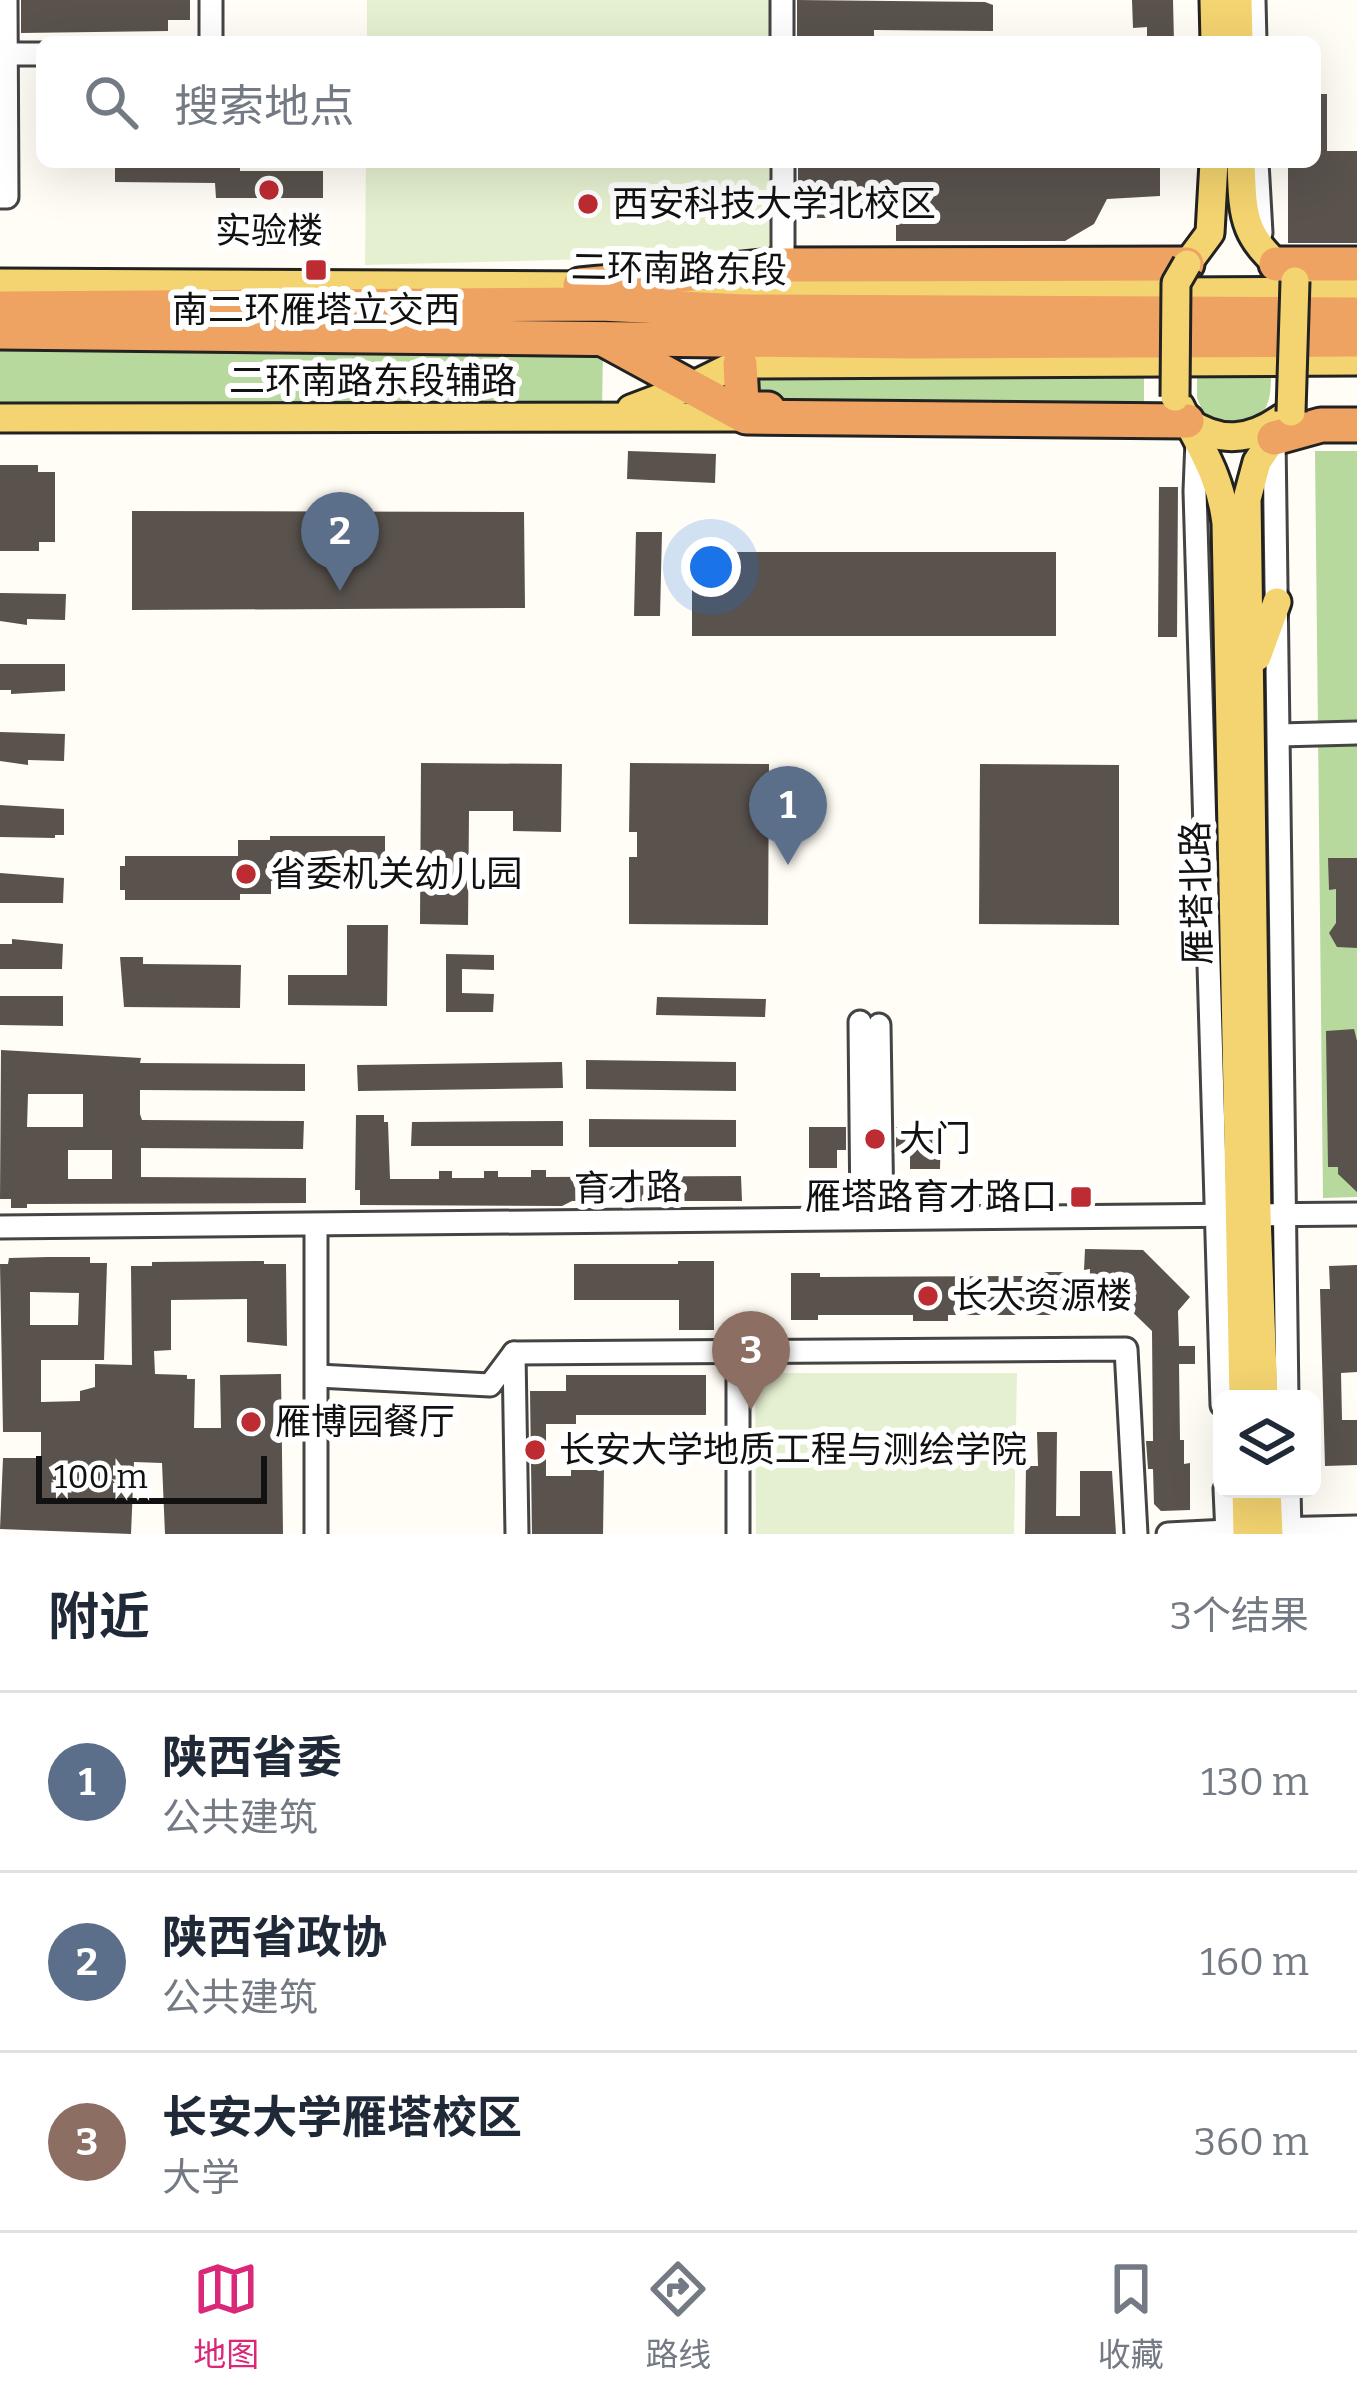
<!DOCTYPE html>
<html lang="zh">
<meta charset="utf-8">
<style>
body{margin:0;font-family:Bitter,"Noto Sans SC",serif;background:#f2f2f3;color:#1f2937}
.controls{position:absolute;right:36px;bottom:36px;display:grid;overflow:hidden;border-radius:18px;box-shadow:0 12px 48px #0002}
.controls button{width:108px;height:108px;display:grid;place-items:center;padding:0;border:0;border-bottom:3px solid #e0e1e3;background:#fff;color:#1f2937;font:60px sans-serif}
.scale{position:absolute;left:36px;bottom:30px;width:231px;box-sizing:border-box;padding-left:12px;border:6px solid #111;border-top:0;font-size:33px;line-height:42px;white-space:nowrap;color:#111;-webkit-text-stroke:9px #fff;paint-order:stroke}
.you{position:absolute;left:711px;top:567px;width:42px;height:42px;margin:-30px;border:9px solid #fff;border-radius:50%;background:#1a73e8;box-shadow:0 0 0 18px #1a73e833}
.badge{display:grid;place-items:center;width:78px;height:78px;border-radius:50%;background:#db2777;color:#fff;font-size:39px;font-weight:700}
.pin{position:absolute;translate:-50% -99px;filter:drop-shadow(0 3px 6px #0008)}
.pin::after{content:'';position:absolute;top:63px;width:42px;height:36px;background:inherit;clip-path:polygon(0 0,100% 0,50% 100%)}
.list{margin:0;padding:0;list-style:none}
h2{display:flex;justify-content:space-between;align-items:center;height:156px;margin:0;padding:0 48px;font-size:51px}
h2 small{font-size:39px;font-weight:400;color:#747a83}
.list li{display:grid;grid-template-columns:78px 1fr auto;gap:36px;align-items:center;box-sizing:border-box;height:180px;padding:0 48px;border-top:3px solid #e0e1e3}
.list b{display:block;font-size:45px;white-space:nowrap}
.list p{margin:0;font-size:39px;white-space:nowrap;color:#747a83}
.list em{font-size:39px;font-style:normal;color:#747a83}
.icon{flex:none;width:66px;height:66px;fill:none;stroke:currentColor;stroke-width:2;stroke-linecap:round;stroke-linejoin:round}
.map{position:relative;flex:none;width:1357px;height:1534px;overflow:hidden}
.search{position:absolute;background:#fff;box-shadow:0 12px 48px #0002;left:36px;right:36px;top:36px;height:132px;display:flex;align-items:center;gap:30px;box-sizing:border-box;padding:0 42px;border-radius:18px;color:#747a83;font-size:45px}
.sheet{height:696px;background:#fff}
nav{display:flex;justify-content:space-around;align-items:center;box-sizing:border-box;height:168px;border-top:3px solid #e0e1e3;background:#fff;font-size:33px;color:#747a83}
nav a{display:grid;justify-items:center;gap:6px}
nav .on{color:#db2777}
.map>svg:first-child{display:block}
.forest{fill:#b8d99e}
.pitch{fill:#e5f0d0}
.building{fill:#59524d;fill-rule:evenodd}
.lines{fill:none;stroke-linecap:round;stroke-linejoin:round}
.minor-casing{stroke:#444;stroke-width:27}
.major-casing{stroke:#222;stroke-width:33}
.highway-casing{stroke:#222;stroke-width:39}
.minor{stroke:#fff;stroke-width:21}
.major{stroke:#f4d470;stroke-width:27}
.highway{stroke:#efa362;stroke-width:33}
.major-bridge-casing{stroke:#222;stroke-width:33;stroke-linecap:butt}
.major-bridge{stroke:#f4d470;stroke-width:27}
.poi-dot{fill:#bd2c32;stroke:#fff;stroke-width:4.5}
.labels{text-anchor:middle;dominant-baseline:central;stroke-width:12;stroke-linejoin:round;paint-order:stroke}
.poi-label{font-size:36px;fill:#111;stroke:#fff;text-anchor:start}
.street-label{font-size:36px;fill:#111;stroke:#fff}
</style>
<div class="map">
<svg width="1357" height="1534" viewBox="0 0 1357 1534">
<rect width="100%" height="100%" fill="#fffdf5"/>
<g class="forest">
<polygon points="0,349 603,350 602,410 0,405"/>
<polygon points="757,375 1144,376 1144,404 761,403 755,399"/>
<path d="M 1197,375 L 1271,375 C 1271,405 1266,415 1241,430 L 1206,419 L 1197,398 Z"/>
<polygon points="1315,451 1357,451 1357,1197 1323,1198"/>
</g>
<g class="pitch">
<rect x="367" y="0" width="415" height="42"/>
<polygon points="366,162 783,162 785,254 365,265"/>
<polygon points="1017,1373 1014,1534 756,1534 755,1373"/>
</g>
<g class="building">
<polygon points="21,0 190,0 190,20 168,20 168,31 21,33"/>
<polygon points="797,0 985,2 993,5 993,31 874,30 874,42 797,42"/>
<polygon points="1132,0 1173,0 1174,42 1147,42 1147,27 1133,28"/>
<polygon points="1315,94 1327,94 1327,151 1357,151 1357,243 1288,243 1288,162 1315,162"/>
<polygon points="115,162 240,162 240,171 323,171 323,198 216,198 215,183 115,182"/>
<polygon points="798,162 1160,162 1160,196 1107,199 1094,224 1065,241 896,241 896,218 798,218"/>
<polygon points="628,451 716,454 715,483 627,479"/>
<polygon points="0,465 38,465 38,472 55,472 55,542 39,542 39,551 0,551"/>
<polygon points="1159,487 1178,487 1177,637 1158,637"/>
<polygon points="132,511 524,512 525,608 132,610"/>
<polygon points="636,532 662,532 660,616 634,616"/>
<rect x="692" y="552" width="364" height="84"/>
<polygon points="0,593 66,594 65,620 27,619 27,625 0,621"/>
<polygon points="0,664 65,664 65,691 11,694 11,690 0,690"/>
<polygon points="0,732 65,734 64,761 28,760 28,765 0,761"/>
<polygon points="421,763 562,764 561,832 513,831 513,811 469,811 468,925 420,924"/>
<polygon points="630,763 769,764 768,925 629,924 629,857 637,857 637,832 629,832"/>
<polygon points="980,764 1119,765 1119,925 979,924"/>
<polygon points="0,805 64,809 64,835 55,835 55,838 0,837"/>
<polygon points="270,836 385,836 385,880 271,881 271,894 240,894 240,900 125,900 125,890 120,890 120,866 125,866 125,856 238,856 238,840 270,840"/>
<polygon points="1328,858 1357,858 1357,948 1337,947 1329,933 1336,923 1336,889 1329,890"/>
<polygon points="0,873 64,878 63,903 0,903"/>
<polygon points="347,925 388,925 387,1006 288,1005 288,975 347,975"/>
<polygon points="12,939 63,944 62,969 0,969 0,944 12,944"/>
<polygon points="446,954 494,955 494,970 462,969 462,993 494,994 493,1012 446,1012"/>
<polygon points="120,957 143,957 143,964 241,965 240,1008 124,1007"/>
<polygon points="0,996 63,996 63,1026 0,1025"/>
<polygon points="657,997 766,999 765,1017 656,1015"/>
<polygon points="1354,1029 1357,1041 1357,1192 1338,1174 1338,1167 1328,1167 1326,1031"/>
<path d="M 1,1050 L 141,1058 L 140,1063 L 305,1064 L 305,1091 L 140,1090 L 140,1114 L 142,1120 L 304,1121 L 303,1149 L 141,1148 L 141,1177 L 306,1178 L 306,1203 L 27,1204 L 27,1208 L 11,1208 L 11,1199 L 0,1199 ZM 28,1094 L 83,1094 L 83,1127 L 27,1127 ZM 68,1150 L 112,1150 L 112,1179 L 68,1179 Z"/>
<polygon points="586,1060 736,1062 736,1091 586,1089"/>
<polygon points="562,1062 563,1088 358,1091 357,1065"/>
<polygon points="356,1115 384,1115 384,1122 388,1122 390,1179 439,1179 439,1171 452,1171 452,1178 484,1178 484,1171 498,1171 498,1177 531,1177 531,1170 546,1170 546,1177 741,1176 742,1201 572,1201 562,1206 360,1205 360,1190 355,1190"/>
<polygon points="589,1119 736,1120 736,1147 589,1147"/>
<polygon points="563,1121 563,1146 411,1146 412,1122"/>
<polygon points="809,1127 846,1127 846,1150 837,1150 837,1168 809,1168"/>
<polygon points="896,1127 941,1127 940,1169 910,1169 910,1150 896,1150"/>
<polygon points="1085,1249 1143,1250 1190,1297 1178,1311 1179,1346 1195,1346 1195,1364 1179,1364 1180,1440 1184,1440 1184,1464 1190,1463 1190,1510 1161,1511 1154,1504 1153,1469 1148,1469 1146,1441 1153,1441 1152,1331 1118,1298 1089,1297 1090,1269 1084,1270"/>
<path d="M 48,1257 L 90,1257 L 90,1263 L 107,1263 L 104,1360 L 41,1360 L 41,1402 L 80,1401 L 80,1391 L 95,1387 L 95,1364 L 132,1365 L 131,1266 L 152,1266 L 152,1262 L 264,1261 L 264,1264 L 286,1264 L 287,1346 L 247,1342 L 247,1299 L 171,1300 L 171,1350 L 154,1351 L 155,1374 L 187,1375 L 187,1379 L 195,1379 L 194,1428 L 221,1428 L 220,1375 L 281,1374 L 283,1534 L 165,1534 L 162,1463 L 134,1462 L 131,1534 L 0,1529 L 3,1458 L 41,1458 L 41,1432 L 3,1432 L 0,1264 L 8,1264 L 9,1258 ZM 30,1292 L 79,1293 L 78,1325 L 30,1325 Z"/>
<polygon points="678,1261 714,1261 714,1330 679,1330 679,1300 574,1300 574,1264 678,1264"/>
<polygon points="1357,1265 1357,1372 1341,1373 1342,1420 1357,1420 1357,1465 1325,1466 1320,1289 1330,1289 1329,1266"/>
<polygon points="1040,1272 1065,1272 1065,1315 948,1315 948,1321 913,1321 913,1315 818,1315 818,1320 791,1320 791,1273 820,1273 820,1277 1040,1276"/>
<polygon points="566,1375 706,1375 706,1415 576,1415 576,1424 546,1424 546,1476 571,1476 571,1470 604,1470 603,1534 532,1534 530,1391 566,1391"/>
<polygon points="1037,1432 1057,1432 1056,1516 1080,1516 1080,1471 1112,1471 1116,1534 1025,1534 1026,1466 1038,1466"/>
</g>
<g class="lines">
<defs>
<g id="minor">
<polyline points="211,0 211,42"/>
<polyline points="782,0 782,42"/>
<polyline points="1254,0 1255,42"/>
<polyline points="6,54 42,54"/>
<polyline points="1257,162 1261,233"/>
<polyline points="0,197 7,197 6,0"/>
<polyline points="783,265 783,162"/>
<polyline points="1274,438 1287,1399"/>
<polyline points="1197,440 1195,491 1222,1405"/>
<polyline points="1279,735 1357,733"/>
<polyline points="860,1022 862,1218"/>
<polyline points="879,1025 882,1217"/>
<polyline points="0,1227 1357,1214"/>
<polyline points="514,1353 1126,1349 1136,1534"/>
<polyline points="318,1376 490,1385 514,1353 517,1534"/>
<polyline points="1225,1489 1227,1534"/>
<polyline points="1289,1489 1290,1534"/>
<polyline points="1269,1529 1357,1527"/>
<polyline points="316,1534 316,1225"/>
<polyline points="738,1534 738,1353"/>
<polyline points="1168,1534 1247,1530"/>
</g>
<g id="major">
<polyline points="1214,0 1215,42"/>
<polyline points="1238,0 1239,42"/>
<path d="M 1241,162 C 1243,225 1244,236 1292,278"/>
<polyline points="1187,264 1210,233 1214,162"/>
<polyline points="0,283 597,286"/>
<polyline points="665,289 773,294 1357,291"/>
<polyline points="740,364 1357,361"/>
<path d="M 1180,406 C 1201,449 1220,474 1226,523 L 1243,1399"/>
<polyline points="631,409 692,386 755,355"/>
<polyline points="0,418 746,417"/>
<path d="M 1187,421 C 1220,444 1250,441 1282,418"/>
<polyline points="1257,657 1277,602"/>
<polyline points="1264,1399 1257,1215 1247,499 1257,462 1283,423"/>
<polyline points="1246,1489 1247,1534"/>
<polyline points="1267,1489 1269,1534"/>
</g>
<g id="highway">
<polyline points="1276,264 1357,264"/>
<polyline points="580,285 783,265 1187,264"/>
<polyline points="0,308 601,304 743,311 1357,314"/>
<polyline points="0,332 912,342 1357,340"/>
<polyline points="603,339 746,417 1187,421"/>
<polyline points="740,364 742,404 752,409 768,409"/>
<polyline points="1274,438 1321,425 1357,425"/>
</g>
</defs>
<use href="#minor" class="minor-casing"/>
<use href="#major" class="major-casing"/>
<use href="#highway" class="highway-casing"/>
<use href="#minor" class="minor"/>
<use href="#major" class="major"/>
<use href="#highway" class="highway"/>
<defs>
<g id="major-bridge">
<polyline points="1175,397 1176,283 1187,264"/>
<polyline points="1291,412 1295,281"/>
</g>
</defs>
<use href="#major-bridge" class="major-bridge-casing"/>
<use href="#major-bridge" class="major-bridge"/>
</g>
<g class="poi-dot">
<circle cx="269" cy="190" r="12"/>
<circle cx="588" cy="204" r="12"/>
<rect x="304" y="258" width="24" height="24" rx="6"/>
<circle cx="246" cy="874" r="12"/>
<circle cx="875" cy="1139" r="12"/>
<rect x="1069" y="1185" width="24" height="24" rx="6"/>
<circle cx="928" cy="1296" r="12"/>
<circle cx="251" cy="1422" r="12"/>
<circle cx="535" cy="1450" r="12"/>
</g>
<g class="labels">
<g class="poi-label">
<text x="612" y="204">西安科技大学北校区</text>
<text x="269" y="231" text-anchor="middle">实验楼</text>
<text x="316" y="310" text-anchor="middle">南二环雁塔立交西</text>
<text x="270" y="874">省委机关幼儿园</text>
<text x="899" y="1139">大门</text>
<text x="1057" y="1197" text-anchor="end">雁塔路育才路口</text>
<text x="952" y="1296">长大资源楼</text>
<text x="275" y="1422">雁博园餐厅</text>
<text x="559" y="1450">长安大学地质工程与测绘学院</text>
</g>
<g class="street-label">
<text transform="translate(679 269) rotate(1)">二环南路东段</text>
<text x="373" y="381">二环南路东段辅路</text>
<text transform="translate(1197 893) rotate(-91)">雁塔北路</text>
<text transform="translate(628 1188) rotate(-1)">育才路</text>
</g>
</g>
</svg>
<div class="controls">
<button><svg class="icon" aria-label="layers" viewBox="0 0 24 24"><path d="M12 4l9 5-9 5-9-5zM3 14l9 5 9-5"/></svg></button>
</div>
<div class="scale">100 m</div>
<div class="you"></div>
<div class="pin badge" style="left:788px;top:865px;background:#5c6f8a">1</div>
<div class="pin badge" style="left:340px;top:591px;background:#5c6f8a">2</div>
<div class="pin badge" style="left:751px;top:1410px;background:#8d6e63">3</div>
<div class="search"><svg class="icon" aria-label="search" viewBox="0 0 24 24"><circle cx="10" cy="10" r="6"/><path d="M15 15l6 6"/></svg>搜索地点</div>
</div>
<section class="sheet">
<h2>附近<small>3个结果</small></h2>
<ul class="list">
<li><span class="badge" style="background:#5c6f8a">1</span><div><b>陕西省委</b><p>公共建筑</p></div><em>130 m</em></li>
<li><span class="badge" style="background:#5c6f8a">2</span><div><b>陕西省政协</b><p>公共建筑</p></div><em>160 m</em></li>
<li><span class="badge" style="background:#8d6e63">3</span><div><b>长安大学雁塔校区</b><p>大学</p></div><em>360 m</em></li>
</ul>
</section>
<nav>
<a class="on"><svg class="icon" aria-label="map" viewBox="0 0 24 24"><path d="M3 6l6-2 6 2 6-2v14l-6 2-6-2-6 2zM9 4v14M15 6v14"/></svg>地图</a>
<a><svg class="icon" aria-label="directions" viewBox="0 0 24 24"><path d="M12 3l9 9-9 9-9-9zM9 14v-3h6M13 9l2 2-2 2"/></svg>路线</a>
<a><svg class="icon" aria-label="saved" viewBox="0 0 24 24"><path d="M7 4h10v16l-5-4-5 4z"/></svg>收藏</a>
</nav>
